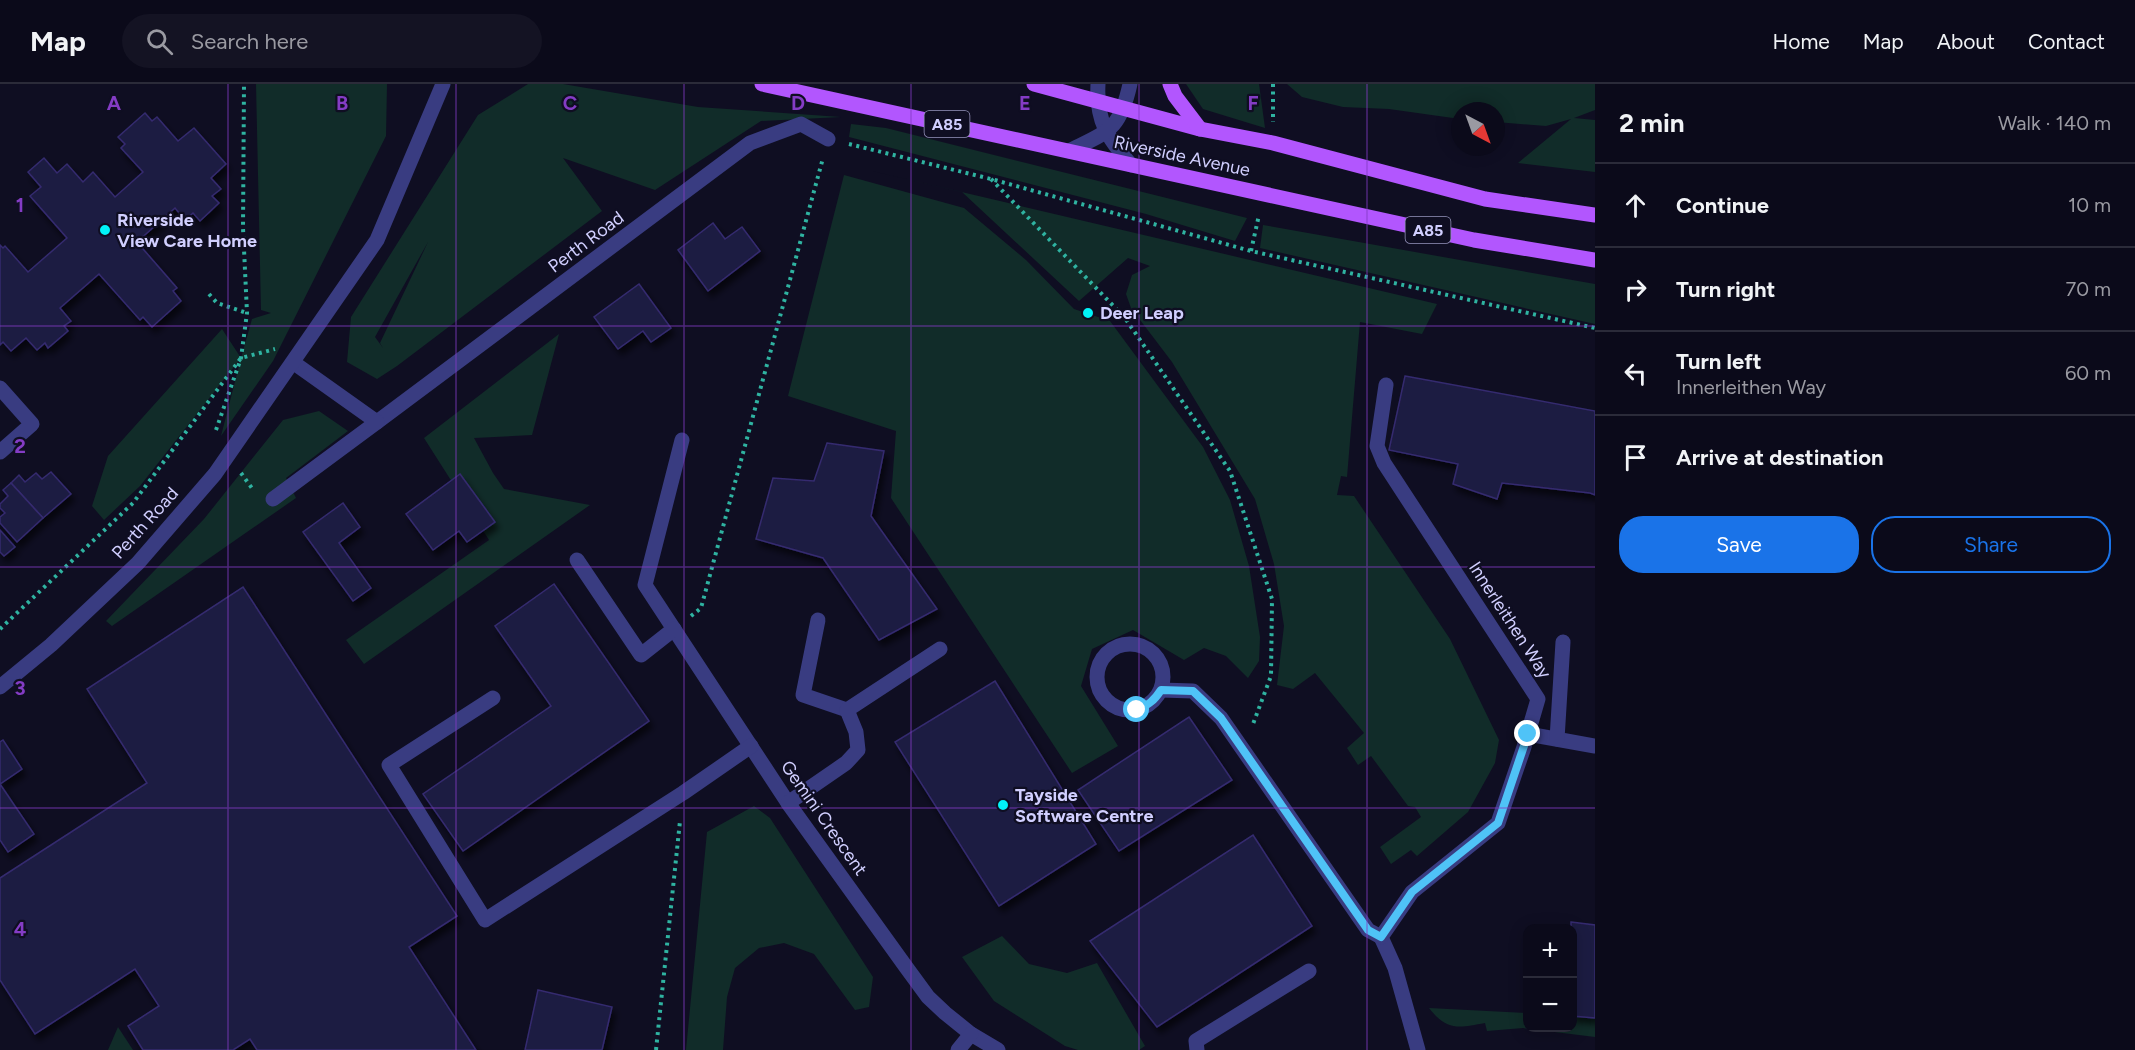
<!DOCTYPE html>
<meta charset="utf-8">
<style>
body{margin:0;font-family:Figtree,sans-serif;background:#141323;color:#f1f3f6}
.controls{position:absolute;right:18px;bottom:18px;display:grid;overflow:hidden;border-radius:12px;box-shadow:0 3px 15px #0003}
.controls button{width:54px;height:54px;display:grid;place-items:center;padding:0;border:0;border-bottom:2px solid #2b2b39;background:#0b0a1a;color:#f1f3f6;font:30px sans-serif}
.compass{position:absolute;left:1451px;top:18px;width:54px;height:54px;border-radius:50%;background:#0b0a1a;box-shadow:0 3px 15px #0003;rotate:139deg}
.stop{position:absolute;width:18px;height:18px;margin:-14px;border:4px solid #4fc3f7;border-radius:50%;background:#fff}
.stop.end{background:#4fc3f7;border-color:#fff;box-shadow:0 2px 6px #0008}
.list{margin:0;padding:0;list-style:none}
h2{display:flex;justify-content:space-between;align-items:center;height:78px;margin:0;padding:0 24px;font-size:26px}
h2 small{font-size:20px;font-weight:400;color:#9a9aa2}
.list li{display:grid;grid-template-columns:39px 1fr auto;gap:18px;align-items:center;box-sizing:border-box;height:84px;padding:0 24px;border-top:2px solid #2b2b39}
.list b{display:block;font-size:22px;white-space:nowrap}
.list p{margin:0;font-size:20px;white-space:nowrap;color:#9a9aa2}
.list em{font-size:20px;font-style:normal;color:#9a9aa2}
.actions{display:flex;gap:12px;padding:18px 24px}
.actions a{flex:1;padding:14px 0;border:2px solid #1a73e8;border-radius:24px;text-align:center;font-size:21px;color:#1a73e8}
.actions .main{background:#1a73e8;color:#fff}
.icon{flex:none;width:33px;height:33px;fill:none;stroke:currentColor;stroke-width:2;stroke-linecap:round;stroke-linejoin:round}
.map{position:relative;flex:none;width:1595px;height:966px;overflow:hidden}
header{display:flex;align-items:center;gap:36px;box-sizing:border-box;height:84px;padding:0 30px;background:#0b0a1a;border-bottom:2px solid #2b2b39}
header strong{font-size:28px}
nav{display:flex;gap:33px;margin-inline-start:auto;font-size:21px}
.search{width:420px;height:54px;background:#141323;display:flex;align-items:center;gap:15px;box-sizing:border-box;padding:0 21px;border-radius:33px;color:#9a9aa2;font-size:22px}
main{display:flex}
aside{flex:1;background:#0b0a1a}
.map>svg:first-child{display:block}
.green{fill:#112c29;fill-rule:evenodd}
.building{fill:#1f1a43;stroke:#342c6f;stroke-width:1.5;filter:url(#shadow)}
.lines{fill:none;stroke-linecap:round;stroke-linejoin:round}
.path{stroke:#2fb3a1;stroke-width:4;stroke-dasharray:3 4.5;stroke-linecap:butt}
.minor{stroke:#393c81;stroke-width:15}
.major{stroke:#b256fe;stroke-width:15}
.route{stroke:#4fc3f7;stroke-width:8}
.grid{fill:none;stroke:#843cc5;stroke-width:1.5;stroke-opacity:0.55}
.poi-dot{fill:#01f3f8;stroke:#0f0e22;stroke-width:2}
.labels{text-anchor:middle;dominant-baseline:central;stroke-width:4.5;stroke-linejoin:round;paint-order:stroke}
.shield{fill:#0f0e22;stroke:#9795bd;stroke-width:1.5}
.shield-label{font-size:16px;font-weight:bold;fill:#d1cfff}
.street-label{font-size:18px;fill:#d1cfff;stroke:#0f0e22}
.poi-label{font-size:18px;font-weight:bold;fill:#d1cfff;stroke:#0f0e22;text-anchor:start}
.grid-label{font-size:20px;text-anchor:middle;font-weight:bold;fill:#843cc5;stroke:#0f0e22;stroke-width:4.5;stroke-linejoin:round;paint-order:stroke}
</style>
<header>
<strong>Map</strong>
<div class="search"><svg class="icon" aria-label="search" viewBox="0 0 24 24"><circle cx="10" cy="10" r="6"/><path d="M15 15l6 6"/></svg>Search here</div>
<nav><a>Home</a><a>Map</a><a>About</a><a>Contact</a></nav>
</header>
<main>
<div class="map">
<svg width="1595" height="966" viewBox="0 0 1595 966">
<defs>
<filter id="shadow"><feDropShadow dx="3.5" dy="6" stdDeviation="3" flood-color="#0009"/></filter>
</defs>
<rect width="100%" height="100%" fill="#0f0e22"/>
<g class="green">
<polygon points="256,0 387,0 386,52 273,277 221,352 241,274 140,402 104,436 92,422 108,372 222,245 241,274 252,235 271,229 261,226"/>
<path d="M 528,0 L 563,0 L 698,23 L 841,33 L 761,37 L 655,106 L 563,74 L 602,127 L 397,282 L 377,295 L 347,278 L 351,233 L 478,31 ZM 428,158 L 380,259 L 383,264 L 375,253 Z"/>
<polygon points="1186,0 1259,0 1265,44 1203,25"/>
<polygon points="1287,0 1595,0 1595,26 1574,34 1595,36 1595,88 1518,79 1571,35 1546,42 1496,38 1496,27 1460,27 1460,35 1389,25 1343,23 1302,13"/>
<polygon points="851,40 886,44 1247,134 1235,157 1146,130 849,53"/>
<polygon points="872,87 1437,220 1422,250 1360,238 1347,393 1341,392 1337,411 1354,412 1450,555 1499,656 1495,679 1468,728 1417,772 1411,766 1391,780 1380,763 1421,733 1415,723 1408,722 1371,672 1358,681 1347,664 1364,649 1315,589 1293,605 1277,601 1284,542 1274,480 1255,415 1172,278 1131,224 1126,210 1132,191 1150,182 1128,174 1079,217 962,108"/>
<polygon points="844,91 964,124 1026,176 1074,225 1110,237 1203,363 1230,416 1249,482 1260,553 1259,577 1248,594 1226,572 1204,564 1184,576 1133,546 1092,565 1081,602 1118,662 1072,689 891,414 896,347 788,312"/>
<polygon points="1263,141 1595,200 1595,240 1260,164"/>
<polygon points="559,250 532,351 474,354 493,389 504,405 590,421 364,580 346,556 489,456 424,354"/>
<polygon points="319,327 348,347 286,394 296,414 112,542 106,537 204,435 283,336"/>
<polygon points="754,722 770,734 873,893 869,923 855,926 814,870 784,859 759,864 735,884 727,913 723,966 686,966 707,748"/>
<polygon points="1002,852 1029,880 1067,889 1097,879 1145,962 1139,966 1078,966 1065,962 994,917 962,873"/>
<path d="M 1429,924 L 1527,929 L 1528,944 L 1572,944 L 1573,933 L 1595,934 L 1595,953 L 1523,944 L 1487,947 L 1485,939 C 1458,944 1447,947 1429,924 Z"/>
<polygon points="118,943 133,966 108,966"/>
</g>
<g class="building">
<polygon points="145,29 152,37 157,33 178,57 194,44 226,80 211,94 221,105 212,112 219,119 200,137 193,129 185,136 175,124 137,158 177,204 173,207 181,217 152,243 143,233 140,236 99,190 60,224 71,237 64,242 68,247 48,264 45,259 37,266 26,254 11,267 3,258 0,261 0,161 3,164 5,162 28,188 67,154 30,112 41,103 28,88 44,74 57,89 67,80 83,98 93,88 115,113 143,88 121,64 125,60 118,53"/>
<polygon points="713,139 725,155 742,143 760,167 708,207 678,166"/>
<polygon points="639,200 671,244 651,258 643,247 618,265 594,233"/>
<polygon points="1405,292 1595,327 1595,411 1590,409 1502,399 1497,415 1453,400 1458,380 1389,366"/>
<polygon points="827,359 884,367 871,432 937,525 879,556 823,474 756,455 773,394 814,397"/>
<polygon points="51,388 71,410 43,434 11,399 19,391 25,398 36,389 42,395"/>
<polygon points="460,390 495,438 467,458 459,447 433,466 406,430"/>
<polygon points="11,399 43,434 17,458 0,439 0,433 5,429 0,424 0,420 8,412 3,406"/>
<polygon points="343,419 360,443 339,459 371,504 353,517 303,448"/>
<polygon points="0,446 15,463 4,472 0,468"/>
<polygon points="554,500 649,637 463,767 423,710 551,622 495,542"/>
<polygon points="243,503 457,832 409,863 476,966 257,966 250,955 233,966 143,966 128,942 159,922 135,885 35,950 0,896 0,794 147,699 87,605"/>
<polygon points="995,597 1096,760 999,822 895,658"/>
<polygon points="1189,633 1232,696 1119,767 1078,706"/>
<polygon points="3,656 22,685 0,700 0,658"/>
<polygon points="0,700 34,750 8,768 0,756"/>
<polygon points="1253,751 1312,842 1157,943 1090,857"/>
<polygon points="1571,838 1595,841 1595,934 1572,932"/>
<polygon points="538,906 612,923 602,966 525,966"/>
</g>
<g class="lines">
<g class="path">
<polyline points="1273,0 1273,38"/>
<polyline points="849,60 991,95 1251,167 1595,244"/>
<polyline points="991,95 1125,234 1230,387 1272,515 1271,592 1253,640"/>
<polyline points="1251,167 1259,131"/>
<polyline points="209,210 217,219 247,229"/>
<polyline points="216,346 241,274 247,229 243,144 244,0"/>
<polyline points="241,389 254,407"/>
<polyline points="691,532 701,524 823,74"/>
<polyline points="0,545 133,419 241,274 275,265"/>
<polyline points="656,966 680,737"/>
</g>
<g class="minor">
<path d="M 1098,0 C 1096,38 1108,54 1131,81"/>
<path d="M 1069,67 C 1109,47 1120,46 1130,0"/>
<polyline points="294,279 377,338 750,59 801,40 828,55"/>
<polyline points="1386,301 1377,362 1384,379 1538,615 1524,663 1498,739 1412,808 1381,853 1395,884 1418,966"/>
<polyline points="0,304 32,340 0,368"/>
<polyline points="682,356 645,501 788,719 906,883 928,913 945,929 971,950 998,966"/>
<polyline points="273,415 377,338"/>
<polyline points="577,476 641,571 674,545"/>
<polyline points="818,536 803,611 847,626"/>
<circle cx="1130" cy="593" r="33"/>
<polyline points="0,603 51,561 138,479 215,390 377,156 443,0"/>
<polyline points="1161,606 1193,607 1221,634 1368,846 1381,853"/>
<polyline points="493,614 389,681 485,836 683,709 751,662"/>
<polyline points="1528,650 1595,662"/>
<polyline points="1557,655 1563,558"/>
<polyline points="788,719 846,679 858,666 856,648 847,626 940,565"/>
<polyline points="958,966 971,950"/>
<polyline points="1197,966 1196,957 1309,887"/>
</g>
<g class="major">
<polyline points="762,0 1474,156 1595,176"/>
<polyline points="1034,0 1200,45 1273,59 1485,115 1595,131"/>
<polyline points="1170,0 1175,12 1200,45"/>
</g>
</g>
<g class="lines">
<path class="route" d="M 1137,626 C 1148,621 1154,617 1161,606 L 1193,607 L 1221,634 L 1368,846 L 1381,853 L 1412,808 L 1498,739 L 1528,650"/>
</g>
<path class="grid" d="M 228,0 L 228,966M 456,0 L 456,966M 684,0 L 684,966M 911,0 L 911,966M 1139,0 L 1139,966M 1367,0 L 1367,966M 0,242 L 1595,242M 0,483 L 1595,483M 0,724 L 1595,724"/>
<g class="poi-dot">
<circle cx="105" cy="146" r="6"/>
<circle cx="1088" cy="229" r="6"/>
<circle cx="1003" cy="721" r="6"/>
</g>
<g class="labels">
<g class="shield">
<rect x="924.5" y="27" width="45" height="26" rx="4.5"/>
<rect x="1405.5" y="133" width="45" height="26" rx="4.5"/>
</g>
<g class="shield-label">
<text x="947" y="40">A85</text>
<text x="1428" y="146">A85</text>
</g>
<g class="street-label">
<text transform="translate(1182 72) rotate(12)">Riverside Avenue</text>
<text transform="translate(586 158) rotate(-37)">Perth Road</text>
<text transform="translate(145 439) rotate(-48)">Perth Road</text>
<text transform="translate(1510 536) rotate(57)">Innerleithen Way</text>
<text transform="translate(824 734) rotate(55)">Gemini Crescent</text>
</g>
<g class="poi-label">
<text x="117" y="136">Riverside<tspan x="117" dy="21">View Care Home</tspan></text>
<text x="1100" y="229">Deer Leap</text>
<text x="1015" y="711">Tayside<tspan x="1015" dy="21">Software Centre</tspan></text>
</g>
</g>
<g class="grid-label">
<text x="114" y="26">A</text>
<text x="342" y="26">B</text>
<text x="570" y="26">C</text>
<text x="798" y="26">D</text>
<text x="1025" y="26">E</text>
<text x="1253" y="26">F</text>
<text x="20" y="128">1</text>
<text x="20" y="369">2</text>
<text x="20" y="611">3</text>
<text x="20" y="852">4</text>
</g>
</svg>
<div class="controls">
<button>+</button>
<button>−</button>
</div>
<svg class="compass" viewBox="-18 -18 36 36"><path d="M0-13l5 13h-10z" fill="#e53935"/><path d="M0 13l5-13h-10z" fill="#9a9aa2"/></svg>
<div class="stop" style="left:1137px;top:626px"></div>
<div class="stop end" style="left:1528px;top:650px"></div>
</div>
<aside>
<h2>2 min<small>Walk · 140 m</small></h2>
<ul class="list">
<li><svg class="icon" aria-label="ahead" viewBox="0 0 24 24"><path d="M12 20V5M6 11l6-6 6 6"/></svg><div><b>Continue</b></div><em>10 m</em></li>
<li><svg class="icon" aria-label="right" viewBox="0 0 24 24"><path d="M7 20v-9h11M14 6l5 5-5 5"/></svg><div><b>Turn right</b></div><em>70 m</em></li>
<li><svg class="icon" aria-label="left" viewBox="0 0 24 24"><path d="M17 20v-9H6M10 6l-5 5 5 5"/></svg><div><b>Turn left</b><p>Innerleithen Way</p></div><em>60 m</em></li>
<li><svg class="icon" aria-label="arrive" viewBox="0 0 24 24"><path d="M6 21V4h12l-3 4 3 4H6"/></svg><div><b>Arrive at destination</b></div></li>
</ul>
<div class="actions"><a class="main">Save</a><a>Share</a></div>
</aside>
</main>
